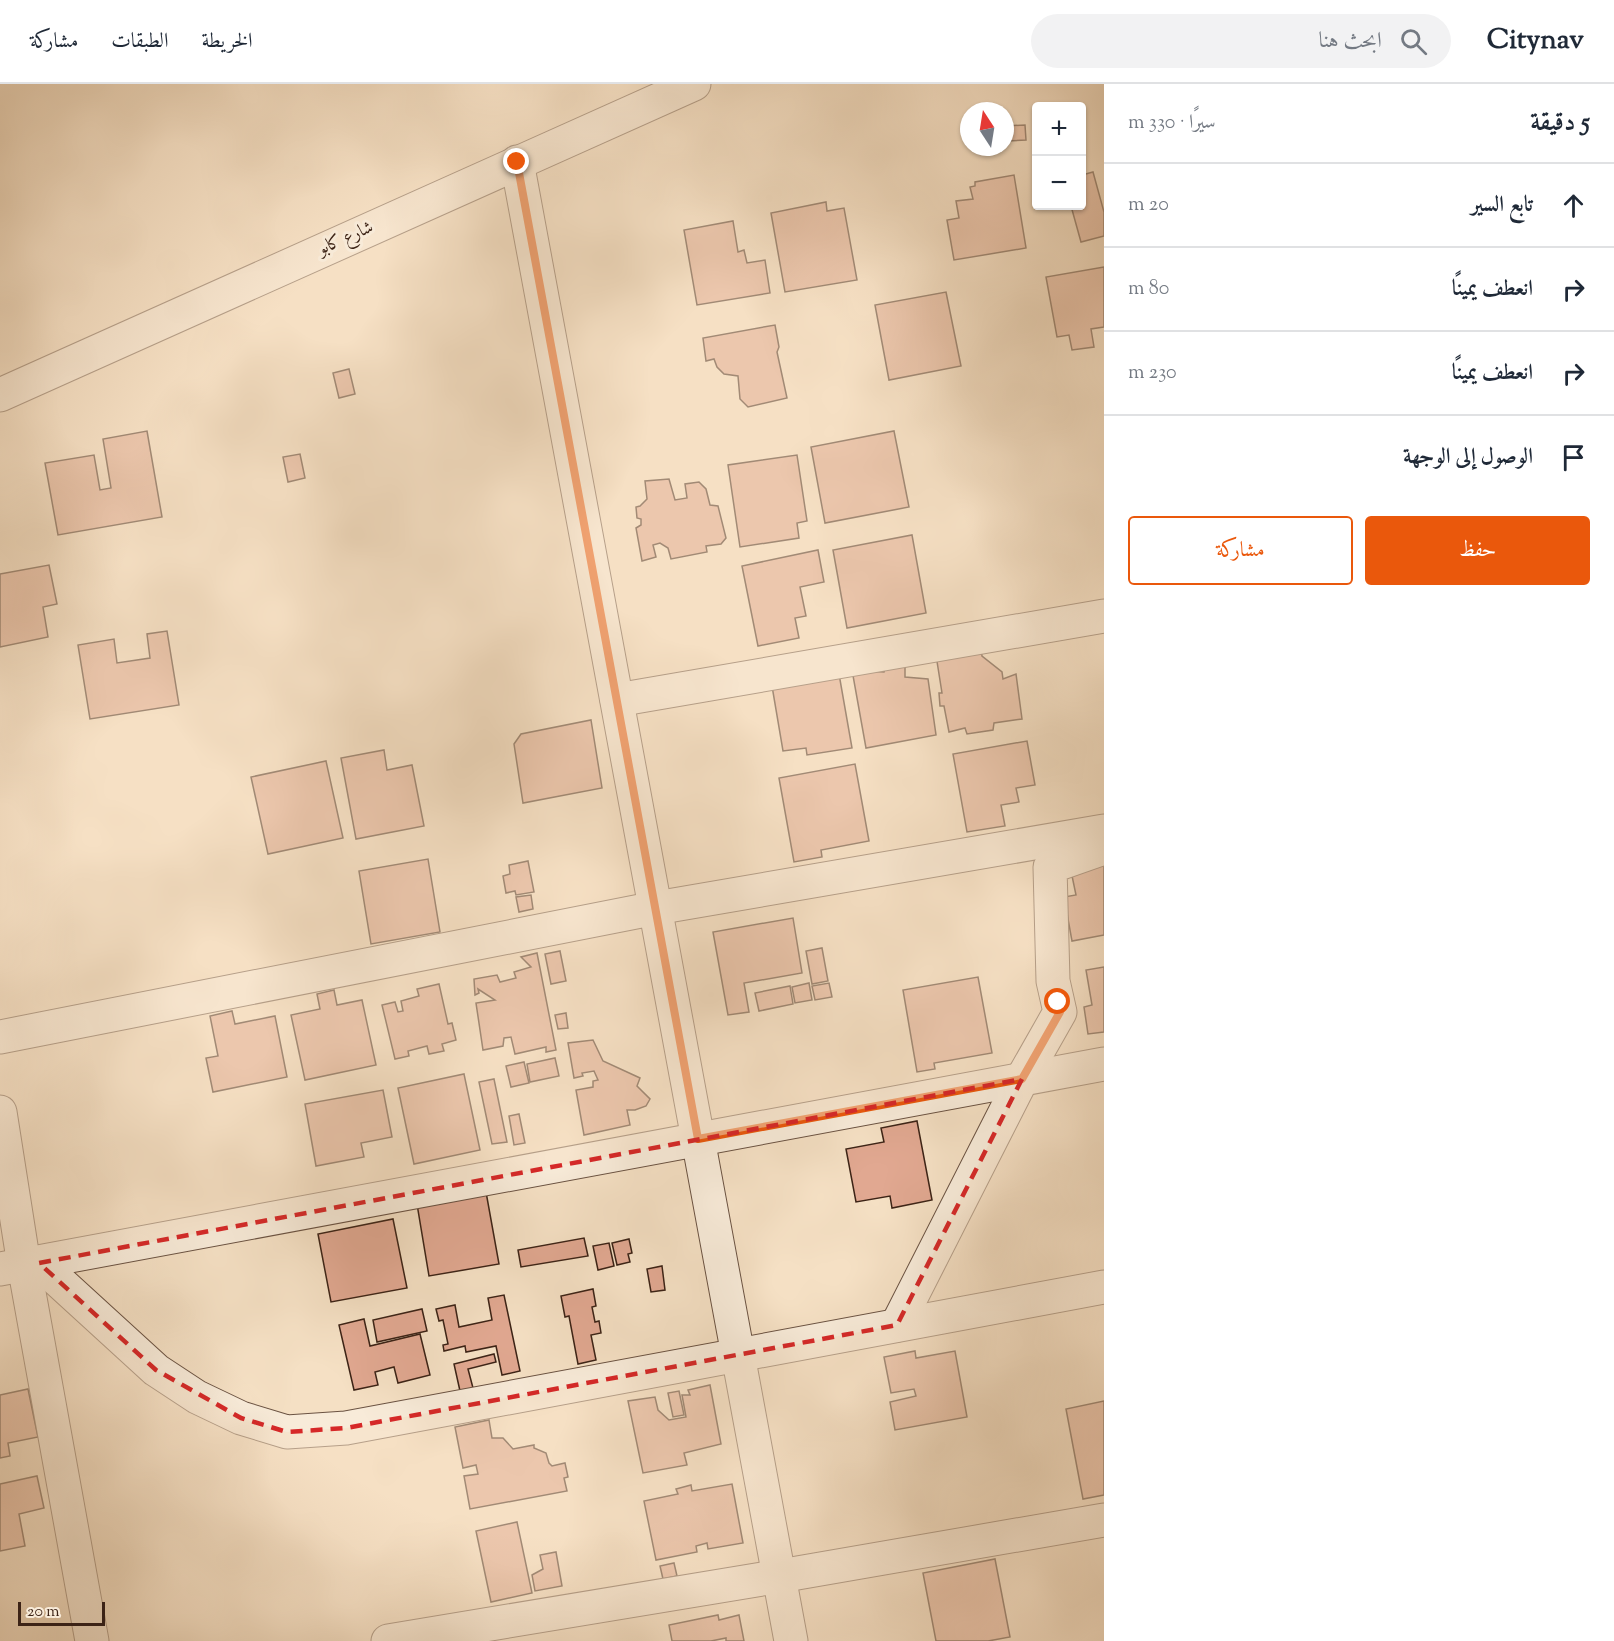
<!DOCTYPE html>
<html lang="ar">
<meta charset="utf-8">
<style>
body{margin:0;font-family:"Sorts Mill Goudy",Amiri,serif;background:#f2f2f3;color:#1f2937;direction:rtl}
.controls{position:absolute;right:18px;top:18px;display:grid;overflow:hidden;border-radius:6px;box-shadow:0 2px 4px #0004}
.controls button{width:54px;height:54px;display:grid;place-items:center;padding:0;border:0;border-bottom:2px solid #e0e1e3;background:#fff;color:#1f2937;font:30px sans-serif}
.compass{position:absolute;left:960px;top:18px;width:54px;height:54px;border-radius:50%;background:#fff;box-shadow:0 2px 4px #0004;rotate:348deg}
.scale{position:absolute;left:18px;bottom:15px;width:87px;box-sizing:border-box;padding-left:6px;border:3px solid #3c2316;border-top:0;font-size:16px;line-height:21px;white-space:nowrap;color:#3c2316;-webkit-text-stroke:4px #f8ebd9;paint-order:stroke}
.stop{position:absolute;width:18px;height:18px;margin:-14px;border:4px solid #ea580c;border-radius:50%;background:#fff}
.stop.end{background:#ea580c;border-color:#fff;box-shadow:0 2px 6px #0008}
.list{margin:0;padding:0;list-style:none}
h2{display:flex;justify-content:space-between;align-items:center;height:78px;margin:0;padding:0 24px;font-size:26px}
h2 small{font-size:20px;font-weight:400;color:#747a83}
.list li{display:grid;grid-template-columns:39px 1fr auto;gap:18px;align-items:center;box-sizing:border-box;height:84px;padding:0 24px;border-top:2px solid #e0e1e3}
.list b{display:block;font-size:22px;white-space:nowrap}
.list em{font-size:20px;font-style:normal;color:#747a83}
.actions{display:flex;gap:12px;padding:18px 24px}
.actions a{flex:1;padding:14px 0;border:2px solid #ea580c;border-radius:6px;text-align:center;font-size:21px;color:#ea580c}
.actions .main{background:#ea580c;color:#fff}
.icon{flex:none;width:33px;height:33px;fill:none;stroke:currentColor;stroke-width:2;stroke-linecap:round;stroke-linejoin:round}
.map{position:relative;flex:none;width:1104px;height:1557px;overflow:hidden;direction:ltr}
header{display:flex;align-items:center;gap:36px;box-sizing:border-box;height:84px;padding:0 30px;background:#fff;border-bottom:2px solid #e0e1e3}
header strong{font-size:28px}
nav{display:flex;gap:33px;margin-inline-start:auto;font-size:21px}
.search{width:420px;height:54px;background:#f2f2f3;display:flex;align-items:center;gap:15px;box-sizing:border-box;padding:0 21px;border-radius:33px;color:#747a83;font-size:22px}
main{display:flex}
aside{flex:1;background:#fff}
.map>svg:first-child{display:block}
.building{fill:#e1a891;stroke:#3c2316;stroke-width:1.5}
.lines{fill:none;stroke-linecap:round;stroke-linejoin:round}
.minor-casing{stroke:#6a5242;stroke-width:35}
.tertiary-casing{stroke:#6a5242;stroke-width:35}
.minor{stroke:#f8ebd9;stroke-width:33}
.tertiary{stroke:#f8ebd9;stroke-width:33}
.route{stroke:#ea580c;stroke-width:8}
.marked{fill:none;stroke:#d62828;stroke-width:4.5;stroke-dasharray:12 8;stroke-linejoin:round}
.labels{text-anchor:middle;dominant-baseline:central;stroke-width:6;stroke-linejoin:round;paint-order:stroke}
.street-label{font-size:18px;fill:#3c2316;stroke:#f8ebd9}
</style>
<header>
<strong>Citynav</strong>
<div class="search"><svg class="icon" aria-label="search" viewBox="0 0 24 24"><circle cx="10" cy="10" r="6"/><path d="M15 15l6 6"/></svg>ابحث هنا</div>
<nav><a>الخريطة</a><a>الطبقات</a><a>مشاركة</a></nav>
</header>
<main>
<aside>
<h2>5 دقيقة<small>سيرًا · 330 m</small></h2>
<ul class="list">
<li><svg class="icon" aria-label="ahead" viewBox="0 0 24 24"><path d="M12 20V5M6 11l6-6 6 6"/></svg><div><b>تابع السير</b></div><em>20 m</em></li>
<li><svg class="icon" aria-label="right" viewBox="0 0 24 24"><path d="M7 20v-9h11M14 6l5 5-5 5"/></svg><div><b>انعطف يمينًا</b></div><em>80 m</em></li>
<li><svg class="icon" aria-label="right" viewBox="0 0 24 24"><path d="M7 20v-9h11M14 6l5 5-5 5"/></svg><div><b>انعطف يمينًا</b></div><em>230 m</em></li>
<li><svg class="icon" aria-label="arrive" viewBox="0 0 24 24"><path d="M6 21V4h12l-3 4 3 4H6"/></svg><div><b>الوصول إلى الوجهة</b></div></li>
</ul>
<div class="actions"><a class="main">حفظ</a><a>مشاركة</a></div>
</aside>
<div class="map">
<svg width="1104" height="1557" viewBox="0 0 1104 1557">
<rect width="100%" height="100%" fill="#f5e0c4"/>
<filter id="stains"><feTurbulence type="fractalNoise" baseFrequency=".00333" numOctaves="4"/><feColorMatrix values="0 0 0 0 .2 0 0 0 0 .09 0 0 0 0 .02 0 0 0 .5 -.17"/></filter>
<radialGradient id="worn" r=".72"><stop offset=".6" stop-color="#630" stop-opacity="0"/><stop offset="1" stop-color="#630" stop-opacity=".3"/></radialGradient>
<g class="building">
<polygon points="1025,41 1026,56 1007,57 1006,42"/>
<polygon points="1093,88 1104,128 1104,152 1081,158 1071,122 1082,122 1082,91"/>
<polygon points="1014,91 1026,164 954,176 947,136 959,134 956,117 973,115 970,103 975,102 975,98"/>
<polygon points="826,118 827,127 844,124 857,196 785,208 771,129"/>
<polygon points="733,137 738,168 744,166 747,179 765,176 770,209 697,221 684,146"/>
<polygon points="1104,183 1104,243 1091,245 1094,263 1072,266 1069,251 1057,253 1046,193"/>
<polygon points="946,208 961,282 889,296 875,221"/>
<polygon points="775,241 779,263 777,268 787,314 748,323 740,315 738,292 724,290 717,283 714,275 706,277 703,254"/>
<polygon points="349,285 355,310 339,314 333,289"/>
<polygon points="147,347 162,433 58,451 45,379 94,371 100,406 111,404 103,355"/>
<polygon points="894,347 909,423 825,439 811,363"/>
<polygon points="300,370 305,394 288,398 283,373"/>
<polygon points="797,371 807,437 797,439 799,454 740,463 728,381"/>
<polygon points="669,395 675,416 687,414 685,400 699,398 706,405 710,421 718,422 726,454 721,460 706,462 707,468 671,475 668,464 660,459 653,461 656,473 642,477 636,444 641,441 641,435 637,434 636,423 640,422 647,415 645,397"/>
<polygon points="912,451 926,529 847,544 833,466"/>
<polygon points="818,466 824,498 800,503 806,532 795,534 799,554 758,562 742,482"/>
<polygon points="49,481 57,520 43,523 48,553 0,563 0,490"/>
<polygon points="167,547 179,621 90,635 78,561 114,555 117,579 150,574 147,550"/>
<polygon points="980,559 982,572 1002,588 1003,595 1016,590 1022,635 994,639 993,646 967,650 965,644 949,648 944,622 940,622 939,609 942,609 936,571"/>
<polygon points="887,577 905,580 905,593 928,595 936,651 866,664 852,586 884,588"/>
<polygon points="839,590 852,664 807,671 806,664 783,667 772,602"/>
<polygon points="591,636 602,704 523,719 514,660 521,650"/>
<polygon points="1027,657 1035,701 1016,704 1019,718 1001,721 1005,742 967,748 953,670"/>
<polygon points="384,666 387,686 412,681 424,742 356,755 341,674"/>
<polygon points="326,677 343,754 268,770 251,693"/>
<polygon points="855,680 869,757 821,766 822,773 794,778 779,694"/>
<polygon points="428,775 440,848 371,860 359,787"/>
<polygon points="528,777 534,808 516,811 515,807 506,809 503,792 510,790 509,781"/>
<polygon points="1104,781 1104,851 1072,857 1064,813 1076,811 1071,787"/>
<polygon points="531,811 533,825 519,828 516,813"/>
<polygon points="793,834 802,889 744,899 749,928 728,931 713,848"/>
<polygon points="822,864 828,897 812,900 806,867"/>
<polygon points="560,867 566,897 551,900 545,870"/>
<polygon points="537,869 556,966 546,968 546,963 515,970 511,953 504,954 503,962 483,966 476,919 495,916 478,905 479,909 475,911 474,895 497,891 500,898 516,894 514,888 531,883 521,873"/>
<polygon points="1104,883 1104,948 1088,950 1084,923 1092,921 1086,886"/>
<polygon points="978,893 992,969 934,979 935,985 917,988 903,906"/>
<polygon points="809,899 812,916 795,919 792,903"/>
<polygon points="829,899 832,913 815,916 812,902"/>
<polygon points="439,900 448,940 452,939 456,956 442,960 444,967 429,970 427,962 408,967 409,972 395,975 382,921 395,918 398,928 403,927 401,917 419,912 417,905"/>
<polygon points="790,902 793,920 759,927 755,909"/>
<polygon points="334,906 337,921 362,916 376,981 305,996 291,931 320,925 317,910"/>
<polygon points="232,927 235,940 275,932 287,993 213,1008 206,974 218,972 210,932"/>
<polygon points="566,929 568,944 558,945 555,931"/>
<polygon points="593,956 603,977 640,994 637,1002 650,1015 646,1022 635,1026 627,1026 630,1041 584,1051 576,1006 593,1003 593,997 598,996 594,987 582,989 583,992 574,994 568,959"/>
<polygon points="555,974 559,992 530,998 527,980"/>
<polygon points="524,978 529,999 511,1003 506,982"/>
<polygon points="464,990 480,1066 414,1080 398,1004"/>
<polygon points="494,995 507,1058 492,1060 479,998"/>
<polygon points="383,1006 392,1053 361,1059 364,1073 316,1082 305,1020"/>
<polygon points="519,1030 525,1059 514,1061 509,1032"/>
<polygon points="917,1037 932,1116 892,1124 890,1112 856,1118 846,1065 884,1058 881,1044"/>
<polygon points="486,1108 499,1180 429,1192 417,1120"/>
<polygon points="393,1135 407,1204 331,1218 318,1150"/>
<polygon points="584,1154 588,1172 521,1183 518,1166"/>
<polygon points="629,1155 632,1169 628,1170 630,1178 617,1181 612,1159"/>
<polygon points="609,1159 614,1182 598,1186 593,1162"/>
<polygon points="662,1182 665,1206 651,1208 647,1185"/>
<polygon points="593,1205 596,1222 592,1223 595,1238 599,1237 601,1249 591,1251 596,1276 578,1280 569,1232 565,1233 561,1212"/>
<polygon points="504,1211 520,1287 502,1291 496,1262 466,1268 465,1262 444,1267 443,1261 448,1260 443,1236 439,1237 436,1225 455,1221 459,1243 492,1236 488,1214"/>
<polygon points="422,1225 427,1247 377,1258 373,1236"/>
<polygon points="364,1235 370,1262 420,1250 430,1291 398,1299 394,1283 375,1288 378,1301 354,1306 339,1241"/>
<polygon points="915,1267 916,1274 955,1267 967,1333 895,1346 890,1318 916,1312 914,1305 891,1309 884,1273"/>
<polygon points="494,1270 496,1278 468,1285 473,1304 460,1307 454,1280"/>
<polygon points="710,1301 721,1360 684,1369 687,1381 643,1389 628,1317 655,1313 658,1326 669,1336 686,1333 682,1311 690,1311 688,1306"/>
<polygon points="28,1305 38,1353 8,1359 10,1372 0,1374 0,1311"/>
<polygon points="679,1307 684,1331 673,1333 668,1309"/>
<polygon points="1104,1317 1104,1411 1083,1415 1066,1325"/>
<polygon points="489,1336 492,1354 503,1354 513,1365 534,1361 534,1364 546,1369 549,1379 552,1382 565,1379 568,1393 564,1394 567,1407 470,1425 464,1392 478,1390 476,1381 463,1384 455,1343"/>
<polygon points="37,1392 44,1424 19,1430 25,1462 0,1467 0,1400"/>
<polygon points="732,1400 743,1459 708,1465 707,1459 696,1462 697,1468 656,1476 644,1417 678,1410 676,1405 691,1401 692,1407"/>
<polygon points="517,1438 532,1509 491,1518 476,1447"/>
<polygon points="556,1468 562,1502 535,1507 532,1491 543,1485 540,1471"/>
<polygon points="995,1475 1010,1553 988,1557 936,1557 923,1489"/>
<polygon points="674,1479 677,1492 663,1495 660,1482"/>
<polygon points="718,1531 719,1536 739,1531 744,1557 726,1557 726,1554 711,1557 672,1557 669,1541"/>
</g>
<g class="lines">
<defs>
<g id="minor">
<polyline points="517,78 791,1557"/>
<polyline points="617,616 1104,532"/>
<polyline points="0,953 656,824 1104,747"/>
<polyline points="0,1028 24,1181 92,1557"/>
<polyline points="39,1179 156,1286 197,1313 241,1334 287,1348 346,1344 1104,1203"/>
<polyline points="0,1185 1104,980"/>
<polyline points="897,1241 1022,995 1060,928 1053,897 1050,783 1104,764"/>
<polyline points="388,1557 780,1492 1104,1436"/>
</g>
<polyline id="tertiary" points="0,311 694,0"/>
</defs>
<use href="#minor" class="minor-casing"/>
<use href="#tertiary" class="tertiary-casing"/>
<use href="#minor" class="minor"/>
<use href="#tertiary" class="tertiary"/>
</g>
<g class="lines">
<polyline class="route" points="517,78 698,1055 1022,995 1060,928 1058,918"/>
</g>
<path d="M0 0H1104V1557H0ZM 1022,995 L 897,1241 L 346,1344 L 287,1348 L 241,1334 L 156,1286 L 39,1179 Z" fill="#f5e0c4" fill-opacity=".55" fill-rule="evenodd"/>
<path class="marked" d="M 1022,995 L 897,1241 L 346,1344 L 287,1348 L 241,1334 L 156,1286 L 39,1179 Z"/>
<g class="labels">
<g class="street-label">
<text transform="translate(346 155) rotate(-24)">شارع كابو</text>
</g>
</g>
<rect width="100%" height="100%" filter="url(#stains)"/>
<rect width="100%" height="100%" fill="url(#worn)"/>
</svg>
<div class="controls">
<button>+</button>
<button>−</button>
</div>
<svg class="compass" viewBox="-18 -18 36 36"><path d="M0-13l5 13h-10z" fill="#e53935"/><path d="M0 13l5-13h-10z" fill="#747a83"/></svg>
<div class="scale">20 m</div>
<div class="stop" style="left:1058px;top:918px"></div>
<div class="stop end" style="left:517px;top:78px"></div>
</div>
</main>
